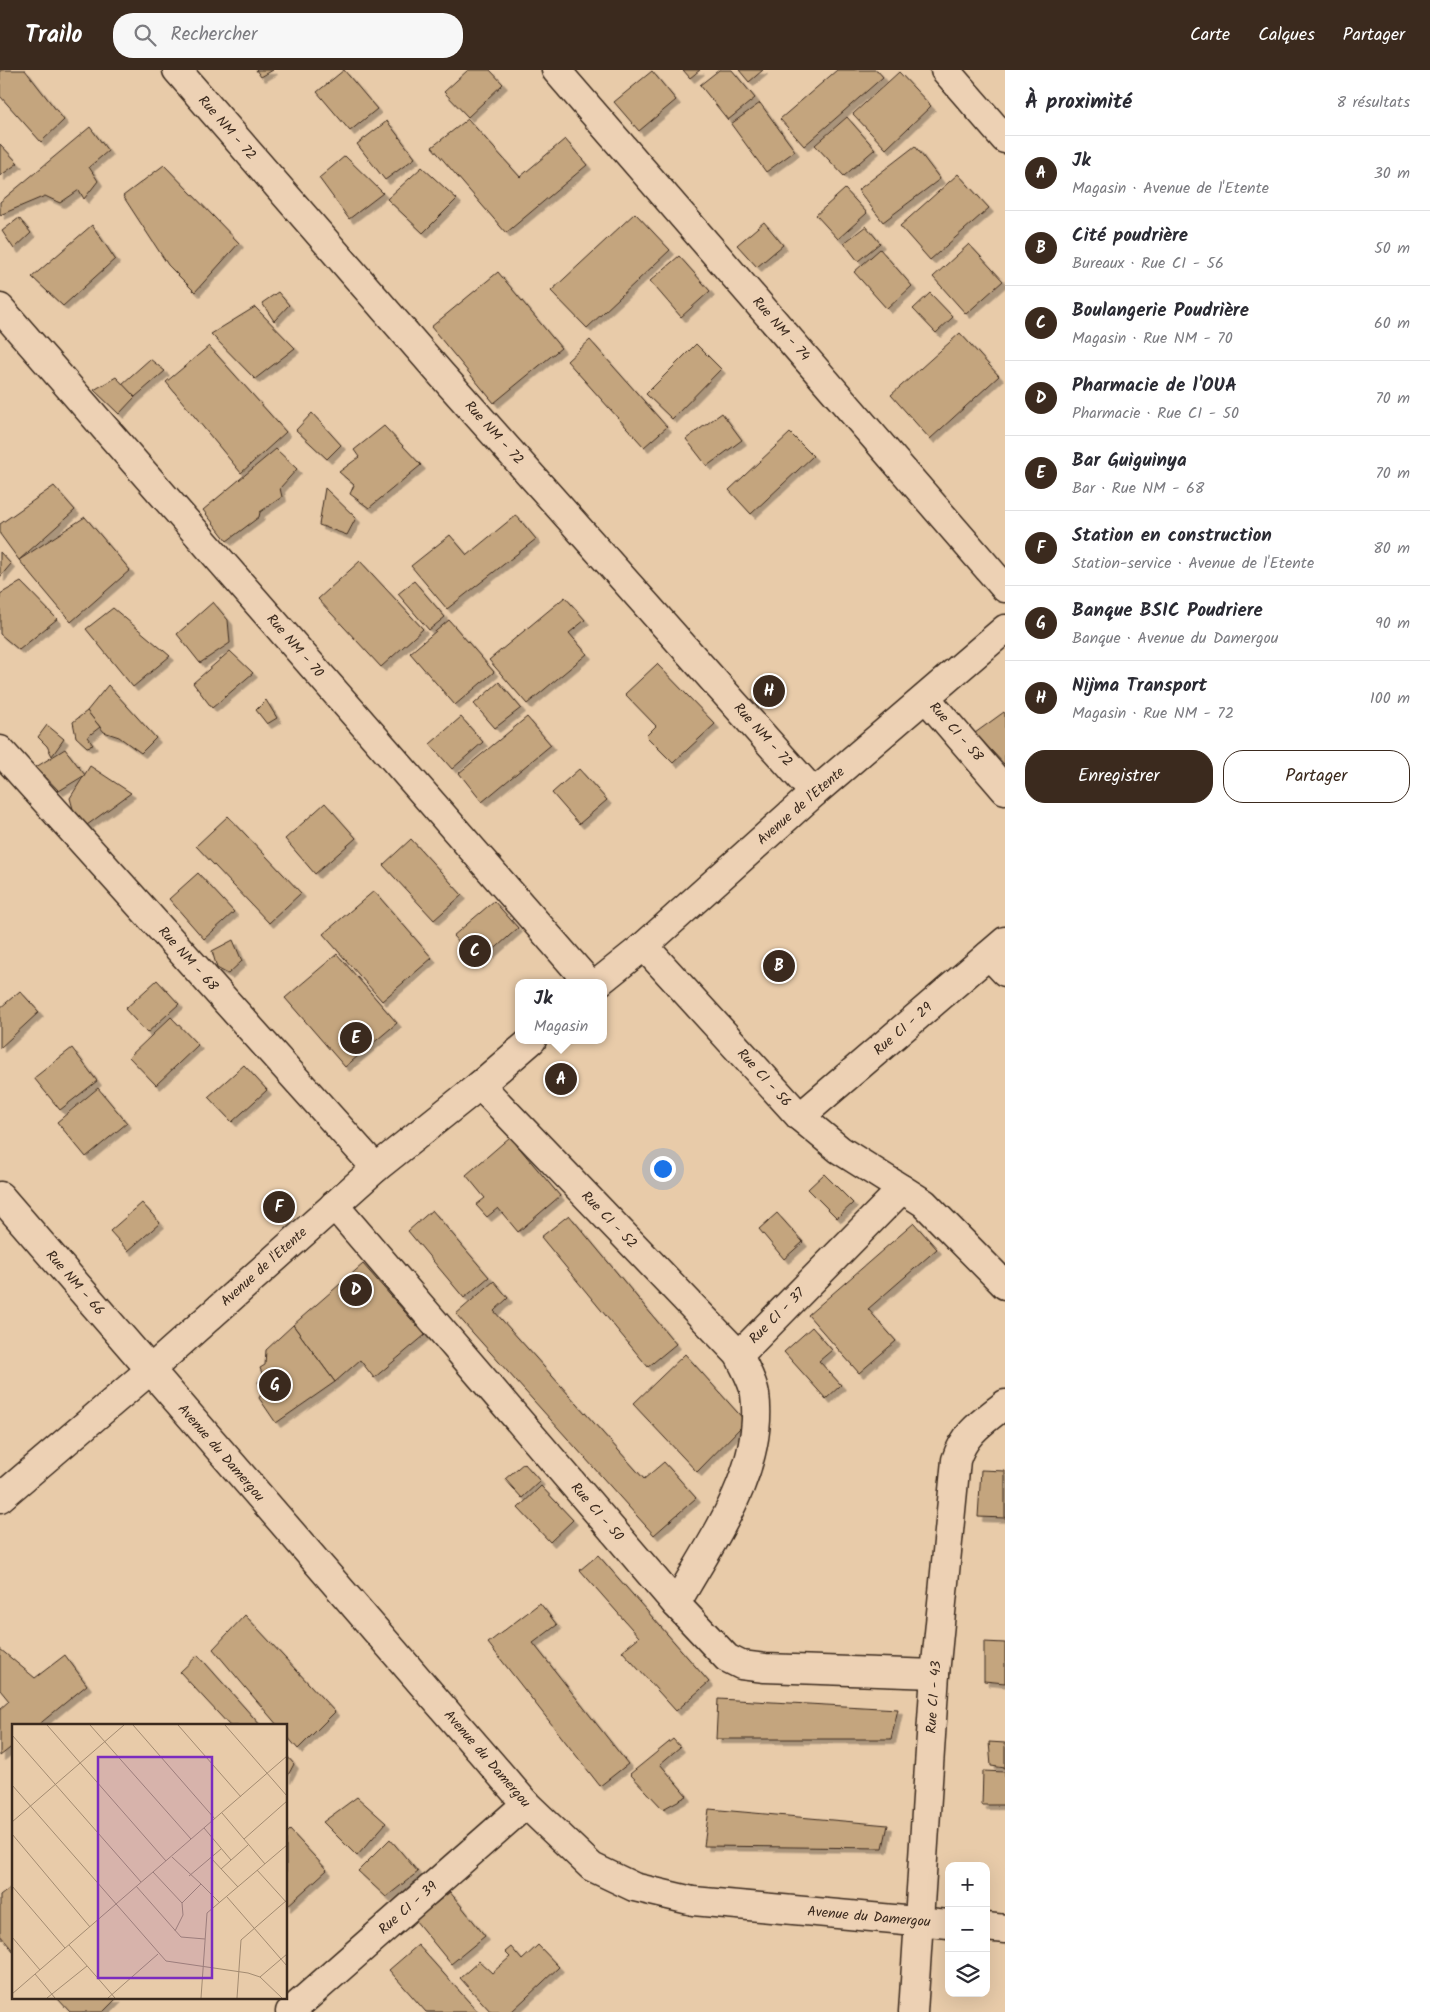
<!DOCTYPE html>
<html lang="fr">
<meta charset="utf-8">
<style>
body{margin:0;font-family:Kalam,sans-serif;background:#f7f7f7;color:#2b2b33}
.controls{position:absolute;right:15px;bottom:15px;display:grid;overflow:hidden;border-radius:10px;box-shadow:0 5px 20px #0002}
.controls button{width:45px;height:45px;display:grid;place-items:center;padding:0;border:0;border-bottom:1px solid #e1e1e2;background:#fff;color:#2b2b33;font:25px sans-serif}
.you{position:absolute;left:662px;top:1098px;width:18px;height:18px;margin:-12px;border:4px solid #fff;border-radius:50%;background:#1a73e8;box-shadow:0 0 0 8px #1a73e833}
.badge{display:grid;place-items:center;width:32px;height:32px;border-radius:50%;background:#3b2a1e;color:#fff;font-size:16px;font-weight:700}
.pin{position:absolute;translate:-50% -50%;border:2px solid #fff;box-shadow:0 1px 5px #0006}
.popup{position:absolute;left:515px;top:909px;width:92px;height:65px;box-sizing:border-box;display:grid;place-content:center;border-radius:10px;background:#fff;filter:drop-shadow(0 1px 4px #0005);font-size:16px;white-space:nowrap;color:#7c7c81}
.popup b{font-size:19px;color:#2b2b33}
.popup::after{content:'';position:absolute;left:50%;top:100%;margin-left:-10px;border:10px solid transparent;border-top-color:#fff}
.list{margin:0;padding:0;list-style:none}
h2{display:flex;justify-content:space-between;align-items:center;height:65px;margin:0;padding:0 20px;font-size:21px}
h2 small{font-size:16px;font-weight:400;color:#7c7c81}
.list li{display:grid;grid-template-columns:32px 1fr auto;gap:15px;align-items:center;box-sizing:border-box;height:75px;padding:0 20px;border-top:1px solid #e1e1e2}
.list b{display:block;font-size:19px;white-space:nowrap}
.list p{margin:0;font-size:16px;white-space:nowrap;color:#7c7c81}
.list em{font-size:16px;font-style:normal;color:#7c7c81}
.actions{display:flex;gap:10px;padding:15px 20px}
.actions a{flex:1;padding:11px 0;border:1px solid #3b2a1e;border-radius:20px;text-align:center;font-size:18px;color:#3b2a1e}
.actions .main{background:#3b2a1e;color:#fff}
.icon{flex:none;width:28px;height:28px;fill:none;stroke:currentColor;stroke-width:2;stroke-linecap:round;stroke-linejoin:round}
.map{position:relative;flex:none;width:1005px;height:1942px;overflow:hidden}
header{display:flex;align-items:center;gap:30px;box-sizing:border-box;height:70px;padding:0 25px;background:#3b2a1e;color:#fff}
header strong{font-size:24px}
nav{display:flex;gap:28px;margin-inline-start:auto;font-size:18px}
.search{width:350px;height:45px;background:#f7f7f7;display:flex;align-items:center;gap:12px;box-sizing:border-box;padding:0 18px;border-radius:20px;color:#7c7c81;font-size:19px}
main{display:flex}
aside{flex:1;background:#fff}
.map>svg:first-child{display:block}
.building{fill:#c4a57e;stroke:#3b2a1e;filter:url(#shadow)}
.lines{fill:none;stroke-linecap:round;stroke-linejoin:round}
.minor-casing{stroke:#3b2a1e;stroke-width:31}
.major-casing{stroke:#3b2a1e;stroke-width:31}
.minor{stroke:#edd1b4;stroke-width:28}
.major{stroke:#edd1b4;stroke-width:28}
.labels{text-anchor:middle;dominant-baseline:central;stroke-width:4.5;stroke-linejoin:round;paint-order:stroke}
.street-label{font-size:14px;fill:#3b2a1e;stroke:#edd1b4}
.inset-road{fill:none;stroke:#a38b71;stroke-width:1}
.view{fill:#7b2cbf;fill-opacity:0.15;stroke:#7b2cbf;stroke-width:2.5}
.inset-edge{fill:none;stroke:#3b2a1e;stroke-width:2.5}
</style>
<header>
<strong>Trailo</strong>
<div class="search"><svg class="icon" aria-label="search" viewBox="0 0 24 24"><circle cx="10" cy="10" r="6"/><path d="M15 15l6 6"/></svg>Rechercher</div>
<nav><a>Carte</a><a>Calques</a><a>Partager</a></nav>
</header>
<main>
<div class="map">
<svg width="1005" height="1942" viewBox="0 0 1005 1942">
<defs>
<filter id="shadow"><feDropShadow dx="4.5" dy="4.5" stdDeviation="0" flood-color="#0004"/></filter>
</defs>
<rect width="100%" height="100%" fill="#e8cba9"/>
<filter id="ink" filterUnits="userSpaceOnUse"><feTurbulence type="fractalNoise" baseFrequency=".02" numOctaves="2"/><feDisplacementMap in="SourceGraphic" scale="10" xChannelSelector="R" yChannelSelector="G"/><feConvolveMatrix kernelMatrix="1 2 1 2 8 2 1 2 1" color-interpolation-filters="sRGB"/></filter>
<g filter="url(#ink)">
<g class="building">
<polygon points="0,0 25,0 64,50 41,72 0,26"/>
<polygon points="256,0 273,0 261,7"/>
<polygon points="344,0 377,39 350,61 317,22"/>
<polygon points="468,0 490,0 503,14 468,47 444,22"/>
<polygon points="683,0 700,0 690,8"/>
<polygon points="719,0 732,0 755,28 728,50 700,15"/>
<polygon points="739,0 763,0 749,12"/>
<polygon points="837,0 877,0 883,7 804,76 780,49"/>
<polygon points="652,1 676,30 639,61 614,32"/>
<polygon points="899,2 931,36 886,79 853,44"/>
<polygon points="760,33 795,81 766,102 731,54"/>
<polygon points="847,47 875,79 844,106 815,75"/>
<polygon points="468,49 520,107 565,69 587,95 506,163 432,77"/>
<polygon points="387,51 415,88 385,110 357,74"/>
<polygon points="90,57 108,81 89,97 98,111 84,129 79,120 60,133 45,126 0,145 0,132"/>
<polygon points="0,74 18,93 0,106"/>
<polygon points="915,76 940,109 883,152 858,120"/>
<polygon points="345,86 383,123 349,149 319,108"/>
<polygon points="164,95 239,173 195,222 168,195 123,126"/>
<polygon points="422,97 457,129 423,163 387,129"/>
<polygon points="958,104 989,138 930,190 900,156"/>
<polygon points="845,119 867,143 838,169 816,145"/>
<polygon points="635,143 670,180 587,258 551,221"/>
<polygon points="19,148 31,163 14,179 2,161"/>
<polygon points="764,152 783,175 757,197 737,175"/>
<polygon points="92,155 115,189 63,236 32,207"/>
<polygon points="866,156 880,173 858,191 844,173"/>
<polygon points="969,174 1003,211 966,244 933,207"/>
<polygon points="880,179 912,216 887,239 854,202"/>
<polygon points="679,186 710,221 681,247 650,211"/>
<polygon points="498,202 561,278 494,333 431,257"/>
<polygon points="278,222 289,235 274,251 262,233"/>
<polygon points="930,223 953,247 936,263 913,239"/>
<polygon points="255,237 295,278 255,309 211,264"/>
<polygon points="960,263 999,306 930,369 891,325"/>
<polygon points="590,270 667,357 644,377 567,291"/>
<polygon points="696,274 721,299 672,349 646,324"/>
<polygon points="209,276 286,362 241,403 166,312"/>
<polygon points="150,289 165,301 135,327 122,314"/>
<polygon points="116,307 135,327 119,344 94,320"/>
<polygon points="312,343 341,375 327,389 296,360"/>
<polygon points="722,343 742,370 707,396 686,369"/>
<polygon points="384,356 421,395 369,438 350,424 354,415 339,402 359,387 354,380"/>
<polygon points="790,363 813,386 751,444 729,420"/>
<polygon points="276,379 297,399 280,418 282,427 260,442 259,447 227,471 203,440"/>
<polygon points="54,416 75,440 19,490 0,464 0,454"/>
<polygon points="325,418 356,448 347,465 319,455"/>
<polygon points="516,445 536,469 447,539 411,496 450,465 467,485"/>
<polygon points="85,447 130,500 71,552 19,490"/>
<polygon points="0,482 11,494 0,507"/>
<polygon points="360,491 423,559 381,597 318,529"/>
<polygon points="414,511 445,547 429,560 398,524"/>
<polygon points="21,512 57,549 19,580 0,564 0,524"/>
<polygon points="565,527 585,550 569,563 587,584 527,634 489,590"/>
<polygon points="213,532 228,550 230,573 200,593 177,564"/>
<polygon points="113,538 170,586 133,617 86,559"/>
<polygon points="449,550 494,602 455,635 410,583"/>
<polygon points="230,581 253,603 212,638 193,613"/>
<polygon points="657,594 715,654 673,693 646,666 656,656 625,624"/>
<polygon points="499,612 521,638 495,658 474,634"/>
<polygon points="108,615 156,668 141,683 119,667 104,662 87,641"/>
<polygon points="266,630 277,648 267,654 256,640"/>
<polygon points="87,641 100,657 87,667 93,675 87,677 76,667 73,652"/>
<polygon points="1004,642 1005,644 1005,695 975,663"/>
<polygon points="461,647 483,672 452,699 430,674"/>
<polygon points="527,647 551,675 482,732 459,703"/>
<polygon points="47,655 64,669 52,686 47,676 38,667"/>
<polygon points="65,679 85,705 59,721 36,697"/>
<polygon points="90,696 131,723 87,755 73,739 70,728"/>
<polygon points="579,699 607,730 579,754 552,723"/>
<polygon points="325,733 356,768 315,804 285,769"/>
<polygon points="228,746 301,823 269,853 196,776"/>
<polygon points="411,769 462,825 434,850 383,795"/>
<polygon points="198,803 234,842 204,869 169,829"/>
<polygon points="374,821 432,888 382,931 323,864"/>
<polygon points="494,831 518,858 478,894 453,866"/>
<polygon points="233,870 242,891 228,904 217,898 212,881"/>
<polygon points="337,884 397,953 345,997 285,928"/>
<polygon points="157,910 179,934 147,963 125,939"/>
<polygon points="20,921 39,942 0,978 0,938"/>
<polygon points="171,947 198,975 156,1015 129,987"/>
<polygon points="72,978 97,1011 60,1040 34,1008"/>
<polygon points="244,995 267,1020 232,1052 208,1027"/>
<polygon points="98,1018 127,1053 86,1087 57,1052"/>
<polygon points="510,1067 560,1126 518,1162 498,1138 487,1147 476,1135 485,1128 466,1105"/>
<polygon points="824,1104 853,1133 837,1148 808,1119"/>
<polygon points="142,1133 160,1153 128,1181 110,1161"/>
<polygon points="432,1140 489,1207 464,1228 408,1161"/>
<polygon points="777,1143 803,1172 784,1189 759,1159"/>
<polygon points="569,1145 676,1274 648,1297 541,1167"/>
<polygon points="914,1153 937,1179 868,1239 896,1271 859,1303 808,1245"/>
<polygon points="363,1194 425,1265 374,1308 360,1290 335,1312 293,1255"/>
<polygon points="494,1211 508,1228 494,1241 644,1409 664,1392 696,1428 654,1465 456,1244"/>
<polygon points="293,1255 335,1312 276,1353 259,1328 263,1321 258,1312 263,1306 260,1298 265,1295 266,1280"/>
<polygon points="812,1257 832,1280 819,1291 841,1315 826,1329 784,1282"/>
<polygon points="685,1284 746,1352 697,1402 633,1334"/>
<polygon points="524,1393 540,1411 522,1428 505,1409"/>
<polygon points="981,1400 1005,1401 1005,1448 978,1447"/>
<polygon points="541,1416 573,1450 550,1472 518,1438"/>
<polygon points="598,1485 709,1612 676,1641 622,1581 639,1567 580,1500"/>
<polygon points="540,1533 557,1555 533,1573 628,1694 600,1716 488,1573"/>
<polygon points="245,1545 335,1642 298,1679 286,1665 286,1656 278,1656 213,1579"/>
<polygon points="984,1572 1005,1573 1005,1613 984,1611"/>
<polygon points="0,1579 35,1608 65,1585 87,1615 37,1656 14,1656 14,1675 0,1686 0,1639 9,1631 0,1620"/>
<polygon points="198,1585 261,1656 230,1656 180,1602"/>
<polygon points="718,1629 898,1639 891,1669 716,1669"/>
<polygon points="673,1669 680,1677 660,1694 687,1726 663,1739 630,1704"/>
<polygon points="989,1672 1005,1673 1005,1698 991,1696"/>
<polygon points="286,1685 294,1694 286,1709"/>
<polygon points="983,1701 1005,1702 1005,1735 982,1735"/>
<polygon points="357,1727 386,1753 357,1786 323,1752"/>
<polygon points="709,1739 888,1755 883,1778 704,1776"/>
<polygon points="290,1760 327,1800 286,1837 286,1764"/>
<polygon points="390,1769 418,1802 386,1827 358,1801"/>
<polygon points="14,1815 14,1882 0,1865 0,1826"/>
<polygon points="450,1822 485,1866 451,1894 415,1850"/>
<polygon points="418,1875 478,1942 426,1942 389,1900"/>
<polygon points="538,1875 559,1897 511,1942 491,1942 460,1908 479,1891 492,1903 510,1887 505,1882 511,1877 522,1890"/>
<polygon points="57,1928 117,1928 103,1942 70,1942"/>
</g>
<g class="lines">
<defs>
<g id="minor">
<polyline points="177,0 440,303 814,723"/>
<polyline points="556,0 1005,518"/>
<polyline points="945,0 1005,69"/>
<polyline points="0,238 589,913"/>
<polyline points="926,628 1005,720"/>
<polyline points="0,680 376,1098"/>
<polyline points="644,876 800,1047 840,1080 902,1119"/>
<polyline points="989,885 1005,902"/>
<polyline points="480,1015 739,1285"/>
<polyline points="800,1047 1005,871"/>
<polyline points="0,1126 526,1734 592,1797 634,1817 693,1831 949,1854"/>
<polyline points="334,1135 676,1534 727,1588 741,1595 765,1598 935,1604"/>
<path d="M 676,1534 C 711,1471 765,1400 755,1324 C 753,1311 744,1297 739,1285 L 902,1119 L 924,1133 L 1005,1215"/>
<polyline points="986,1857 1005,1859"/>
<polyline points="290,1942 526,1734"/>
<path d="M 913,1942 L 935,1604 L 956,1390 C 965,1362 983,1352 1005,1334"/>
</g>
<g id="major">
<polyline points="598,913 644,876 814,723 1005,559"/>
<polyline points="0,1428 149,1301 376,1098 480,1015 532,970"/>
</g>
</defs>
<use href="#minor" class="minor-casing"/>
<use href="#major" class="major-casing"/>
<use href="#minor" class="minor"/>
<use href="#major" class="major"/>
</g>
</g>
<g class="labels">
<g class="street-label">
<text transform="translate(227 58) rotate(49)">Rue NM - 72</text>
<text transform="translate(781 259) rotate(49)">Rue NM - 74</text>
<text transform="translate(494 363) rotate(48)">Rue NM - 72</text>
<text transform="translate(295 576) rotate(49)">Rue NM - 70</text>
<text transform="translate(956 662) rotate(49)">Rue CI - 58</text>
<text transform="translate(763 665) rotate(48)">Rue NM - 72</text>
<text transform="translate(801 736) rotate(-41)">Avenue de l'Etente</text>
<text transform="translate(188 889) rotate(48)">Rue NM - 68</text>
<text transform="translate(903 959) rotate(-41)">Rue CI - 29</text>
<text transform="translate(764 1008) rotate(48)">Rue CI - 56</text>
<text transform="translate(609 1150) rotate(46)">Rue CI - 52</text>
<text transform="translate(264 1197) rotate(-42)">Avenue de l'Etente</text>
<text transform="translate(75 1213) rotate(49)">Rue NM - 66</text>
<text transform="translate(777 1246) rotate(-45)">Rue CI - 37</text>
<text transform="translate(221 1383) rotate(49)">Avenue du Damergou</text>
<text transform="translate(597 1442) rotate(49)">Rue CI - 50</text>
<text transform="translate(934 1627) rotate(-86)">Rue CI - 43</text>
<text transform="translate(487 1689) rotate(49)">Avenue du Damergou</text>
<text transform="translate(408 1838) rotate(-41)">Rue CI - 39</text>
<text transform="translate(869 1847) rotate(5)">Avenue du Damergou</text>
</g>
</g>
<g transform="translate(12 1654)">
<rect width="275" height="275" fill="#e8cba9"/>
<path class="inset-road" d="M 35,1 L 154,137M 78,1 L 179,115M 121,1 L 203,95M 166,1 L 229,73M 213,1 L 275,72M 0,11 L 129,158M 0,61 L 154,237 L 236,249 L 248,253 L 270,274M 210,89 L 253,140M 0,98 L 112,1M 192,104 L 219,136M 0,110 L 78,203M 232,115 L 275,77M 160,133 L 189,160M 199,134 L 226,163M 209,145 L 236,121M 245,146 L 275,179M 141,148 L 170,179M 177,152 L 209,125M 0,162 L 53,224M 124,162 L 169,213 L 193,215M 215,173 L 275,242M 163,207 L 171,191 L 170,179 L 189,160 L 208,179M 0,213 L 28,246M 57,221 L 103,274M 23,250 L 43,274M 248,253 L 275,230M 0,270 L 275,32M 35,274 L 75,242M 96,274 L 146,230M 189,274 L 195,189 L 275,121M 225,274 L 229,216 L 275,176"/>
<path class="view" d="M 86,33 L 200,33 L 200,254 L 86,254 Z"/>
<rect width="275" height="275" class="inset-edge"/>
</g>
</svg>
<div class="controls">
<button>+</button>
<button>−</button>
<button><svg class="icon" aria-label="layers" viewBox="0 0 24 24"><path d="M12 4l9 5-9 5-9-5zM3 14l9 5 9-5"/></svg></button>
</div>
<div class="you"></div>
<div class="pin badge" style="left:561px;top:1009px">A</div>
<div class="popup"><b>Jk</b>Magasin</div>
<div class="pin badge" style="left:779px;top:896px">B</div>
<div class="pin badge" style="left:475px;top:881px">C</div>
<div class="pin badge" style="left:356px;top:1220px">D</div>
<div class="pin badge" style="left:356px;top:968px">E</div>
<div class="pin badge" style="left:279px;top:1137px">F</div>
<div class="pin badge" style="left:275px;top:1315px">G</div>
<div class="pin badge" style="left:769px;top:621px">H</div>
</div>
<aside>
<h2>À proximité<small>8 résultats</small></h2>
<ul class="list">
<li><span class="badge">A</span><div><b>Jk</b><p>Magasin · Avenue de l'Etente</p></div><em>30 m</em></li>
<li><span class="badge">B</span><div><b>Cité poudrière</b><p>Bureaux · Rue CI - 56</p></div><em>50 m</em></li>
<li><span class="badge">C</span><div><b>Boulangerie Poudrière</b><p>Magasin · Rue NM - 70</p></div><em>60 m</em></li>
<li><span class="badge">D</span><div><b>Pharmacie de l'OUA</b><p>Pharmacie · Rue CI - 50</p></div><em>70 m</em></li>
<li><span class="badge">E</span><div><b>Bar Guiguinya</b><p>Bar · Rue NM - 68</p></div><em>70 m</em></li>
<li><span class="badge">F</span><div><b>Station en construction</b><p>Station-service · Avenue de l'Etente</p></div><em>80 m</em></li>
<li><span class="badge">G</span><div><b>Banque BSIC Poudriere</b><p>Banque · Avenue du Damergou</p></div><em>90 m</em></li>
<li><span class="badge">H</span><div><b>Nijma Transport</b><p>Magasin · Rue NM - 72</p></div><em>100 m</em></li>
</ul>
<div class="actions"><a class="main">Enregistrer</a><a>Partager</a></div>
</aside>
</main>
